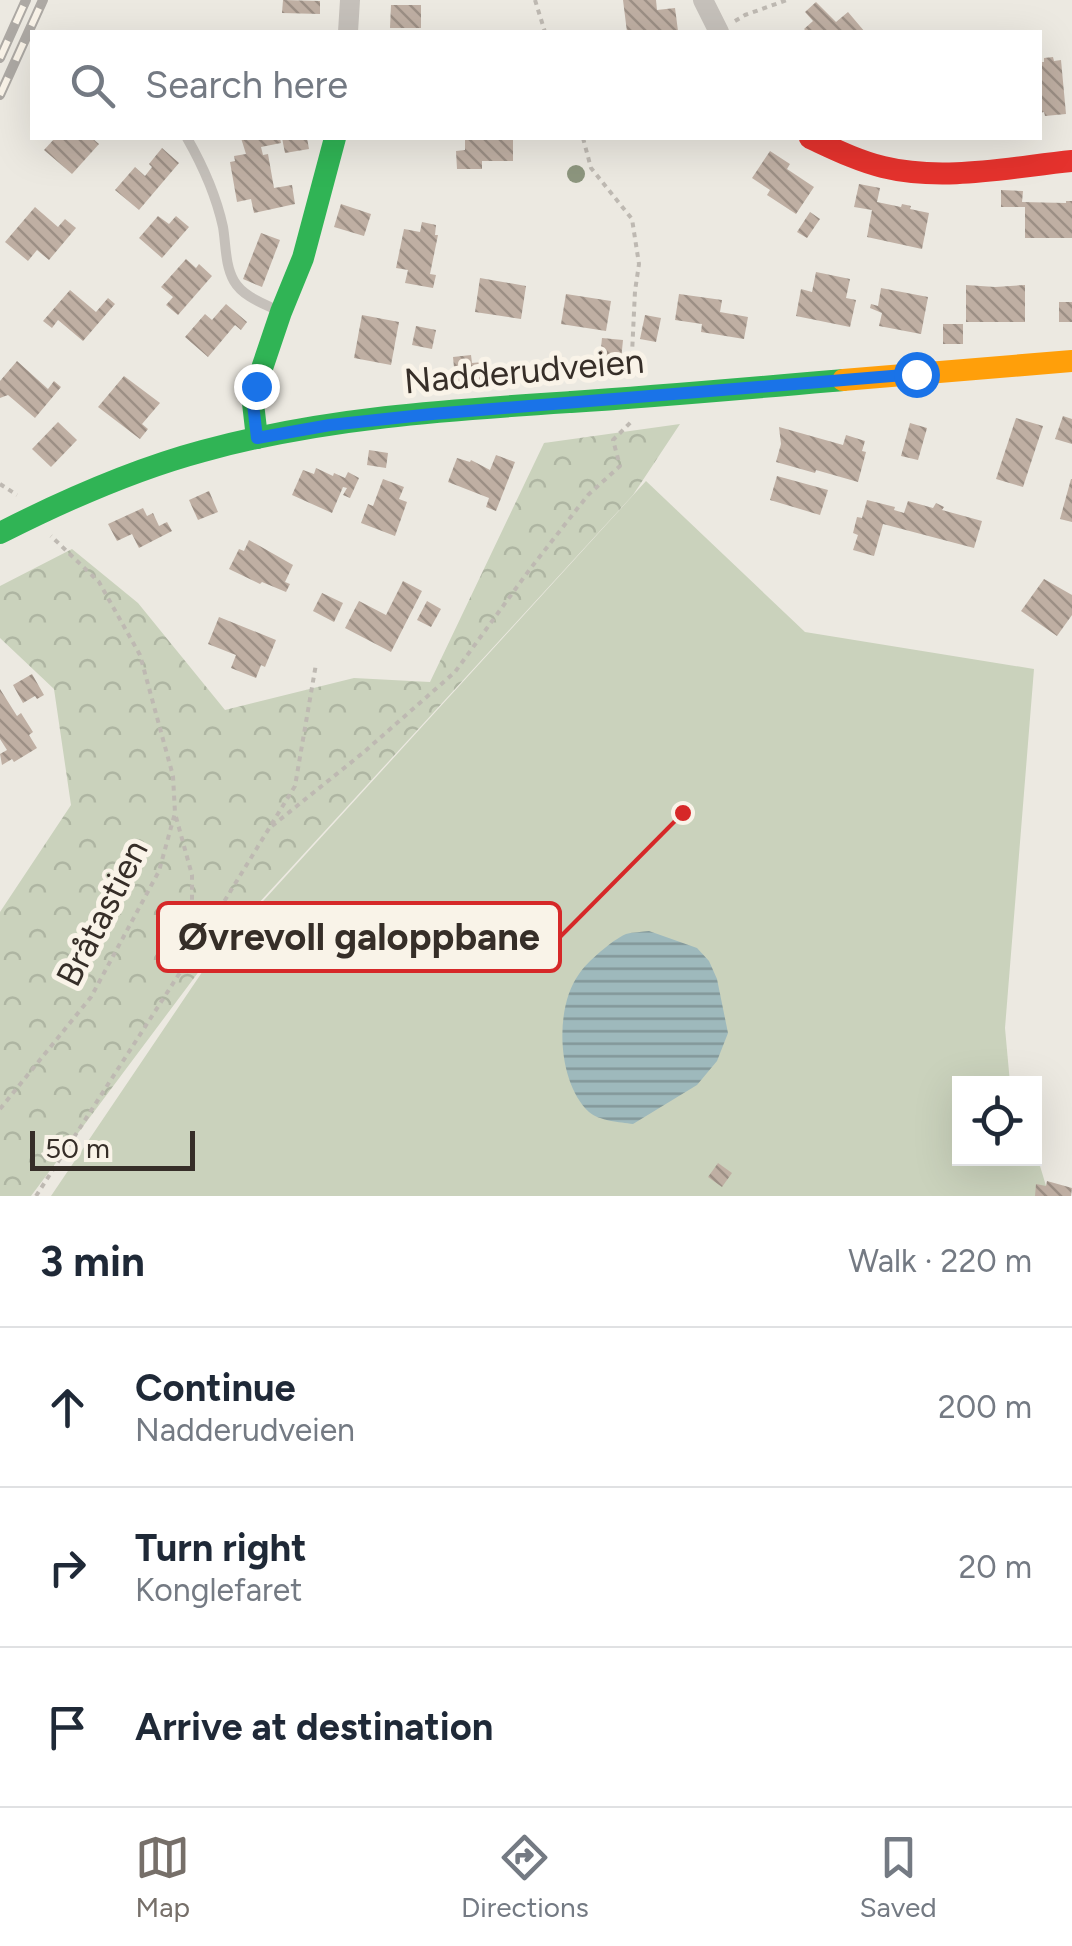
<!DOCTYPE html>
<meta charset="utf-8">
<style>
body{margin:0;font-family:Figtree,sans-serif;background:#f6f6f7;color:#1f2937}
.controls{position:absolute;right:30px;bottom:30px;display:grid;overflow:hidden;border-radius:0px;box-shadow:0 10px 40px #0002}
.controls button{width:90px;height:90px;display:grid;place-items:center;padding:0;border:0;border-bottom:2px solid #e0e1e3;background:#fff;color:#1f2937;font:50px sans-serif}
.scale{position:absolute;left:30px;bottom:25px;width:165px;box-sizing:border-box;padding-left:10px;border:5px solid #362e28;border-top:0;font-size:28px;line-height:35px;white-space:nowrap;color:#362e28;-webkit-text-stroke:8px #f9f3e8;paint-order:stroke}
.stop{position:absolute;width:30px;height:30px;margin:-22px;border:8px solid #1a73e8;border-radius:50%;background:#fff}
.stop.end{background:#1a73e8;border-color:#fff;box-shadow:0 2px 10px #0008}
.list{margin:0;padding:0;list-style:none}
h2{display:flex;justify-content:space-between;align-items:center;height:130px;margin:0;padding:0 40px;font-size:42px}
h2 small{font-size:32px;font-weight:400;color:#747a83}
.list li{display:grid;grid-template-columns:65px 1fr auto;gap:30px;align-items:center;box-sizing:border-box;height:160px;padding:0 40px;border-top:2px solid #e0e1e3}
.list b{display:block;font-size:38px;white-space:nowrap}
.list p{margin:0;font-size:32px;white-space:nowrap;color:#747a83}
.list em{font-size:32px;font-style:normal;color:#747a83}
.icon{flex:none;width:55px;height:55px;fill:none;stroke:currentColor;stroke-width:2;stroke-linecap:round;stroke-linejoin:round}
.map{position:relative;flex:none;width:1072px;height:1196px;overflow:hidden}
.search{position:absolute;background:#fff;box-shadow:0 10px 40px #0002;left:30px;right:30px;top:30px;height:110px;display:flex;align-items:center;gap:25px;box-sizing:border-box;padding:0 35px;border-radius:0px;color:#747a83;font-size:38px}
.sheet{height:610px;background:#fff}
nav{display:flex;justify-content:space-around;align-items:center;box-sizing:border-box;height:140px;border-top:2px solid #e0e1e3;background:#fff;font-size:28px;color:#747a83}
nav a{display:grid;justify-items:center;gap:5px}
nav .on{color:#766f69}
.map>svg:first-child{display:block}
.green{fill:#cad2bc}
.forest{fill:url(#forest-crowns)}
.water{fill:url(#water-rules)}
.building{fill:url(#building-back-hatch)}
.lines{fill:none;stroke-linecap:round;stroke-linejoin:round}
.path{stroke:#beb9b2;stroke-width:4;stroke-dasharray:5 5;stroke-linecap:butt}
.lane{stroke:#c5c0ba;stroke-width:10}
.street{stroke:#c5c0ba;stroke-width:20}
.fast{stroke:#30b455;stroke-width:22}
.slow{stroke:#ff9f0a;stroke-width:22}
.jam{stroke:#e5322d;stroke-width:22}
.rail-casing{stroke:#ada9a4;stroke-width:10}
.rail{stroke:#f9f3e8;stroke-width:6;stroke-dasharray:19;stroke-linecap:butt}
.tree{fill:#8d967e}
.route{stroke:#1a73e8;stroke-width:12}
.labels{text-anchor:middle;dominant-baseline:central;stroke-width:10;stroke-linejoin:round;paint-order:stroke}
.street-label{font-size:35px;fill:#362e28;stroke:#f9f3e8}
.leader{fill:none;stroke:#d62828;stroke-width:4}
.callout-dot{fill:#d62828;stroke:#f9f3e8;stroke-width:4}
.callout{fill:#f9f3e8;stroke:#d62828;stroke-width:4}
.callout-label{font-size:38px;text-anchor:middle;font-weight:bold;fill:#362e28}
</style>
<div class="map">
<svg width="1072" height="1196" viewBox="0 0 1072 1196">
<defs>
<pattern id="forest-crowns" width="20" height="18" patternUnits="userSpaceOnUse" patternTransform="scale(2.5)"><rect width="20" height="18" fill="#cad2bc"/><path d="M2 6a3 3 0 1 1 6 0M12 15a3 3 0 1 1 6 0" fill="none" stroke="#aeb5a2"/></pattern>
<pattern id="water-rules" width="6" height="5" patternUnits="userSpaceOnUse" patternTransform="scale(2.5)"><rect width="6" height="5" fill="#9eb9bc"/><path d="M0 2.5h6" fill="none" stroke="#829799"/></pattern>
<pattern id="building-back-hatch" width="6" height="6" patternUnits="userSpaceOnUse" patternTransform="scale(2.5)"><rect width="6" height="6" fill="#bfafa3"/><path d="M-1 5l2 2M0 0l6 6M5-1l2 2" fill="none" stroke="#9c8f85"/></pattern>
</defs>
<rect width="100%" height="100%" fill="#ece9e1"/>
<polygon class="green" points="646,481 805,632 1034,669 1005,1028 1010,1083 960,1084 960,1158 1034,1158 1035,1149 1049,1196 51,1196 213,956"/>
<polygon class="forest" points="680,424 633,495 212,954 31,1196 0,1196 0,912 71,805 54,689 0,638 0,586 72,549 138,603 225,710 354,678 430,682 544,443"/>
<path class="water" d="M 649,931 L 697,948 L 709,961 L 717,979 L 728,1033 L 717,1061 L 697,1085 L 633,1124 C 620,1122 599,1121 589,1112 C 557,1082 554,1008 579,974 C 587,962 612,940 626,934 C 633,932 642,932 649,931 Z"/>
<g class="building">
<polygon points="283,0 320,1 320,14 282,13"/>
<polygon points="623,0 656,0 657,10 675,8 678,31 627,32"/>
<polygon points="816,2 836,22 848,12 865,32 807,32 804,29 813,21 805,12"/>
<polygon points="391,5 421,5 421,28 390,28"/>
<polygon points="1053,57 1054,61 1061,60 1066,114 1045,116 1044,112 1040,113 1040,62 1044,62 1044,58"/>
<polygon points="55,138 92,138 99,144 72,174 44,150"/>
<polygon points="241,138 280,138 281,143 261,147 263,155 268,154 274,188 292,185 295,204 254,213 251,199 237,202 230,162 235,161 234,156 246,154"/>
<polygon points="282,138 307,138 309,149 285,153"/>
<polygon points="465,138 513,138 513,161 482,161 482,169 457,169 456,151 465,150"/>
<polygon points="162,148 179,163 139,210 115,190 135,167 145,176 152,167 149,164"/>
<polygon points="770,151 790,164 787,169 814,187 796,214 767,195 770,190 752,178"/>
<polygon points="859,184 880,188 877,202 901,207 902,204 911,206 910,209 929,213 922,249 867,237 872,210 854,207"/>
<polygon points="1001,190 1023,191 1022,202 1066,203 1066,201 1072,201 1072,238 1025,238 1025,207 1001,207"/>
<polygon points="341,204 371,214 364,236 334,227"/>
<polygon points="35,207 58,227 65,219 76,228 49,260 37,250 28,261 5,242"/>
<polygon points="810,212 820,219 807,238 797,232"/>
<polygon points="158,216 169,224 176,216 189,227 162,258 139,238"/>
<polygon points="422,222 436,225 435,235 438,235 430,274 436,275 433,288 405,283 408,270 396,268 404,229 420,232"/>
<polygon points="261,233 280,240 262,287 243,279"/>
<polygon points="186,259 196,268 199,264 212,276 178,315 166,305 173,297 161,287"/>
<polygon points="816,272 850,279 846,298 856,300 850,327 796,316 801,289 812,292"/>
<polygon points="480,278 526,286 521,319 475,312"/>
<polygon points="966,285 995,287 1025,285 1025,322 966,322"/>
<polygon points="881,288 928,297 921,334 879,326 882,313 870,308 871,304 878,306"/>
<polygon points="70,290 96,312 108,298 115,304 83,341 58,320 52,328 43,321"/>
<polygon points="566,294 611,301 606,331 561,324"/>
<polygon points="679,294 722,300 720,312 748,317 744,339 701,332 702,324 675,320"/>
<rect x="1059" y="302" width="13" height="20"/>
<polygon points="226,304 247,322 241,330 235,325 208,357 185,337 205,314 212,320"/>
<polygon points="362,315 399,322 391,365 354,358"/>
<polygon points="645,315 661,318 656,342 640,339"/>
<rect x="943" y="324" width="20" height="20"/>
<polygon points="416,326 436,330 432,349 412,345"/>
<polygon points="602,338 623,340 620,370 599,368"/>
<polygon points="471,355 472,363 483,362 486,385 456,388 453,357"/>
<polygon points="17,361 48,389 54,381 61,387 35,418 8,395 0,398 0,381"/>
<polygon points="124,376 160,403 142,424 148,429 140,439 98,407"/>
<polygon points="1063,416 1072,419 1072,444 1055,439"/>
<polygon points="1016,418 1043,426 1023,487 996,479"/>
<polygon points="58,422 77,440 51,467 32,449"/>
<polygon points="910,423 927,428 918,460 901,456"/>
<polygon points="779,427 843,445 846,435 865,441 862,451 866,452 858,482 816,470 815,473 776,462 781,444"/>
<polygon points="369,450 388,453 386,468 367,465"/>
<polygon points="496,455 515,462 496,511 486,507 489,498 448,482 457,458 470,462 471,460 490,470"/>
<polygon points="316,468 333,476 334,473 345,478 348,472 359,478 350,498 343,495 347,488 343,487 332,513 292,495 303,470 314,474"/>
<polygon points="777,476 828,490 820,515 770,500"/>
<polygon points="383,479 404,487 399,499 407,502 395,536 361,523 368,504 373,506"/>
<polygon points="1071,479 1072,479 1072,522 1060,519"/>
<polygon points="209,491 218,512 198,520 189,500"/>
<polygon points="867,500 895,507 894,510 904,513 908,501 933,508 936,503 944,507 942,510 982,521 974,548 883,524 874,556 853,550 858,535 853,533 857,517 862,518"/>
<polygon points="143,508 147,516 153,513 159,526 167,522 172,531 139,548 132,534 117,541 108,524"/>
<polygon points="249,540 293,565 285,582 290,584 286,592 262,582 260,584 229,569 239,549 244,551"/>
<polygon points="1044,579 1072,595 1072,615 1057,636 1021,611"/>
<polygon points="403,581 422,591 391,652 345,628 359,601 386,615"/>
<polygon points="322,593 343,603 334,622 313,611"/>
<polygon points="427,601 441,609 431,627 417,620"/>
<polygon points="219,617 276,640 265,667 261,665 256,678 231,668 236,655 208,644"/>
<polygon points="32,674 44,695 37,699 35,696 23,703 13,685"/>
<polygon points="0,689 17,716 21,713 33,732 29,735 37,748 14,762 12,759 2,765 0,754 7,750 0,739"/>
<polygon points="718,1163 732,1173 722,1187 708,1177"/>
<polygon points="1047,1181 1072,1188 1071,1196 1035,1196 1036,1184 1046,1186"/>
</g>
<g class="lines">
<g class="path">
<polyline points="535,0 545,32"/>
<polyline points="735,21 745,15 787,0"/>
<polyline points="583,138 591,168 632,219 639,264 635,291 631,375"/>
<polyline points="0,484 17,495"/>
<polyline points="176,817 192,875 192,951"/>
<polyline points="272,826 364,752 455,672 530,569 588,495 620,466 613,440 631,422"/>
<polyline points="0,1109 91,997 159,871 175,813 173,776 140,655 99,582 51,536"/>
<polyline points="36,1196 192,954 295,786 316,664"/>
</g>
<path class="lane" d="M 187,138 C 203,166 216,195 223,227 C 226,245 225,265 234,281 C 243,297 265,304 281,312"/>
<g class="street">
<polyline points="703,0 719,32"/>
<polyline points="348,32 350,0"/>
</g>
<g class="fast">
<polyline points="257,438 253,403 256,386 281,312 303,258 335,138"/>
<path d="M 0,533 C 65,500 132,470 203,451 C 323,418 448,410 571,402 C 662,396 752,388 843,380"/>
</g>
<polyline class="slow" points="843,380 1072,361"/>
<path class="jam" d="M 810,138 C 834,149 858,161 883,167 C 944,182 1011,167 1072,161"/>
<defs>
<g id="rail">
<polyline points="0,58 26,0"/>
<polyline points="0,95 43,0"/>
</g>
</defs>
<use href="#rail" class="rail-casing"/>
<use href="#rail" class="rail"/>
</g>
<circle class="tree" cx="576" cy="174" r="9"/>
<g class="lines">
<polyline class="route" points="256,386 253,404 257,438 330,425 432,414 916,374"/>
</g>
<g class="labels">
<g class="street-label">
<text transform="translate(524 371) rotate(-5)">Nadderudveien</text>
<text transform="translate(102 913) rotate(-63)">Bråtastien</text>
</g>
</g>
<path class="leader" d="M683 813L560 937"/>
<circle class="callout-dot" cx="683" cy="813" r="10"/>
<rect class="callout" x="158" y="903" width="402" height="68" rx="10"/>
<g class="callout-label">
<text x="359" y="950">Øvrevoll galoppbane</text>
</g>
</svg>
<div class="controls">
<button><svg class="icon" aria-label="locate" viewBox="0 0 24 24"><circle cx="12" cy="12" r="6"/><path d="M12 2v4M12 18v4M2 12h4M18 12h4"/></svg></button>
</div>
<div class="scale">50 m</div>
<div class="stop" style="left:916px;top:374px"></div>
<div class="stop end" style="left:256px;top:386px"></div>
<div class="search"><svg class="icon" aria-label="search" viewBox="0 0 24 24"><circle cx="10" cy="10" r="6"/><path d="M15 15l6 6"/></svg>Search here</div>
</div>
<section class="sheet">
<h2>3 min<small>Walk · 220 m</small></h2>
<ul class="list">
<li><svg class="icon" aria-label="ahead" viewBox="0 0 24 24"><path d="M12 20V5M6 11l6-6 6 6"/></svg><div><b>Continue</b><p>Nadderudveien</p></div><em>200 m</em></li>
<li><svg class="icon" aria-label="right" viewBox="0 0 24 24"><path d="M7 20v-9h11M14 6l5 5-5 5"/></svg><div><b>Turn right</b><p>Konglefaret</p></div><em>20 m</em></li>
<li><svg class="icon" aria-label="arrive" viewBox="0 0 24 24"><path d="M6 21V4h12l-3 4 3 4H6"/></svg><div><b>Arrive at destination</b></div></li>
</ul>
</section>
<nav>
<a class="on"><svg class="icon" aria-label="map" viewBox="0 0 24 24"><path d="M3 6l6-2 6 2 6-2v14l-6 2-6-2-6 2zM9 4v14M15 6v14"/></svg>Map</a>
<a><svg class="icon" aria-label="directions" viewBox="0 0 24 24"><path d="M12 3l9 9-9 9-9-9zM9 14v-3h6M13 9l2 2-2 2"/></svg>Directions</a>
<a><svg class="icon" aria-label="saved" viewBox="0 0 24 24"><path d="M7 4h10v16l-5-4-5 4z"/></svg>Saved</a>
</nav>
